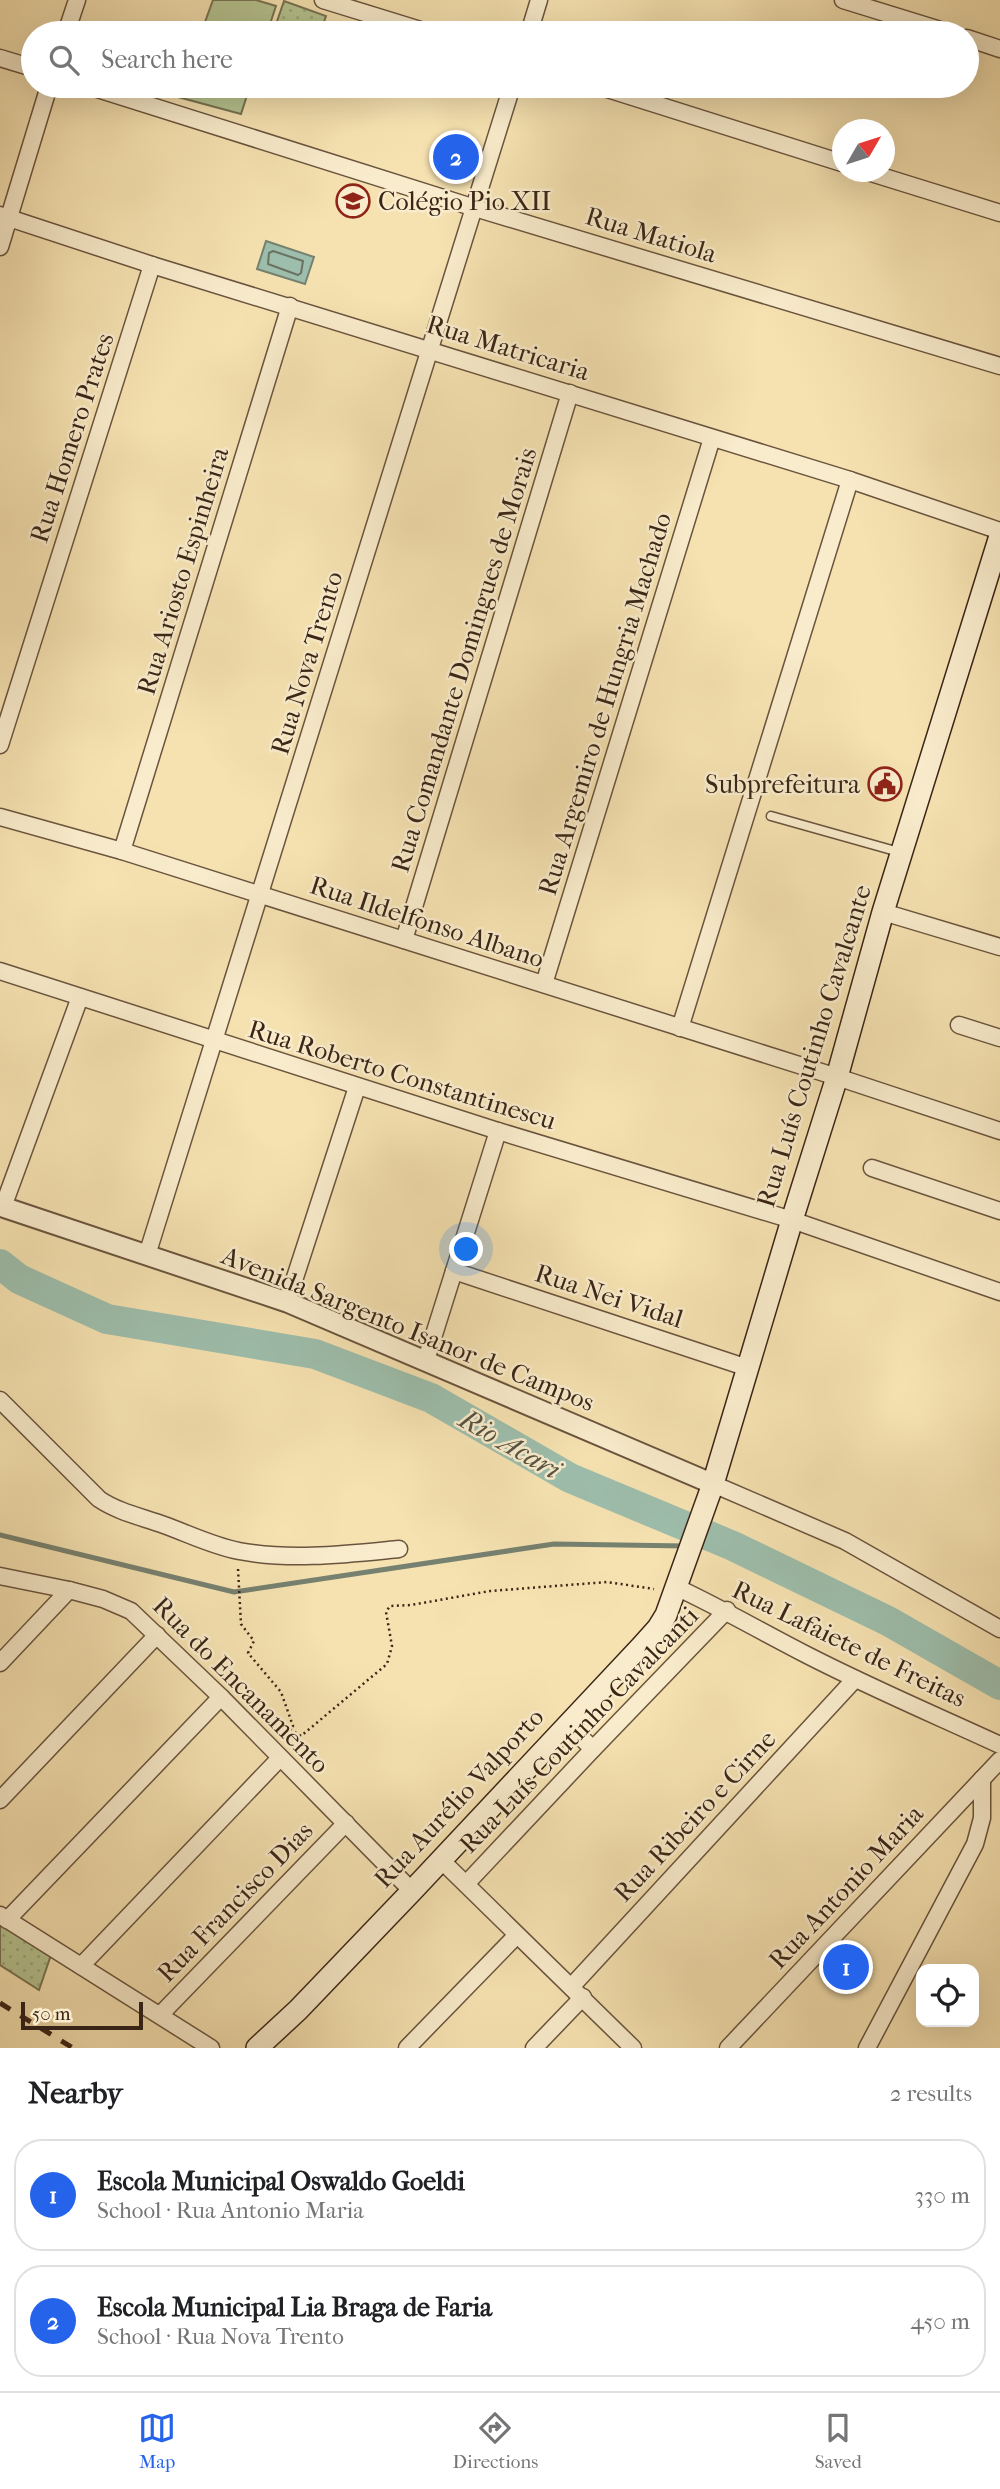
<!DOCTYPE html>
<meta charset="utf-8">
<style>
body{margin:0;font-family:"IM FELL French Canon",serif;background:#f2f2f2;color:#202124}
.controls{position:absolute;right:21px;bottom:21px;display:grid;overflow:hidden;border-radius:14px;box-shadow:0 7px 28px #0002}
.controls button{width:63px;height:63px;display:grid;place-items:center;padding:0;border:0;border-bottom:2px solid #e0e0e0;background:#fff;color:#202124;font:35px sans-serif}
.compass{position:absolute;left:832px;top:119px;width:63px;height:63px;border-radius:50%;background:#fff;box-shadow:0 7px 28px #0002;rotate:51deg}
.scale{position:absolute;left:21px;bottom:18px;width:122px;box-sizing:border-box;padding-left:7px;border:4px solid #3b2517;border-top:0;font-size:19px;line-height:24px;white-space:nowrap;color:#3b2517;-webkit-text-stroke:5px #f9eccc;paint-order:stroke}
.you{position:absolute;left:467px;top:1250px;width:24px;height:24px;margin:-18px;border:5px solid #fff;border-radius:50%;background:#1a73e8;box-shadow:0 0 0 10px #1a73e833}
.badge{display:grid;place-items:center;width:46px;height:46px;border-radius:50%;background:#2563eb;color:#fff;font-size:23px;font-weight:700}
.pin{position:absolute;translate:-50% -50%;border:4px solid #fff;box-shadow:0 2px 7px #0006}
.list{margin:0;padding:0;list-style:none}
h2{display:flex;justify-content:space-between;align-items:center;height:91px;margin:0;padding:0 28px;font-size:30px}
h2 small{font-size:23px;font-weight:400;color:#757577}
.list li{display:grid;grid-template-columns:46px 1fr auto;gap:21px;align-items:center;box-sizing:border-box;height:112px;margin:0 14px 14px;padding:0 14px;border:2px solid #e0e0e0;border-radius:28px}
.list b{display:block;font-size:26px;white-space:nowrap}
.list p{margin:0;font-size:23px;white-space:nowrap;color:#757577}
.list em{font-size:23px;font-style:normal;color:#757577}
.icon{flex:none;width:38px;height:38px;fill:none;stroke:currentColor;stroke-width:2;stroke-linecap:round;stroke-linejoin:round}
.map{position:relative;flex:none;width:1000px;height:2048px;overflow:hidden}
.search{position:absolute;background:#fff;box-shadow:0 7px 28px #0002;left:21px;right:21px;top:21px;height:77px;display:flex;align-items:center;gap:18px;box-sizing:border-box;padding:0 24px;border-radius:38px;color:#757577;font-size:26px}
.sheet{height:343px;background:#fff}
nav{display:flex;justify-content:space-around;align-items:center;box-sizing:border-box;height:98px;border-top:2px solid #e0e0e0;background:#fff;font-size:19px;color:#757577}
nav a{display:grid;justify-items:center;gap:4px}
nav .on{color:#2563eb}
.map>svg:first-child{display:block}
.grass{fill:#b6c491;stroke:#787454;stroke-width:2}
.park{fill:url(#park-dots);stroke:#787454;stroke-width:2}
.water{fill:#9dbeac;stroke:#768170;stroke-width:2}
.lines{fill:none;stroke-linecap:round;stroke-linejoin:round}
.shore{stroke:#6c7262;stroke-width:2}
.stream{stroke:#768170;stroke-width:5}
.river{stroke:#9dbeac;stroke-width:30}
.service-casing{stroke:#6a543e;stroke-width:11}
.minor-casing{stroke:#6a543e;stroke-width:19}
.tertiary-casing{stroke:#6a543e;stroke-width:23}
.secondary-casing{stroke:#3b2517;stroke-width:24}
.path{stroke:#3b2517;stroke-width:2.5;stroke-dasharray:2 3.5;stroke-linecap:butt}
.service{stroke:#f9eccc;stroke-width:8}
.minor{stroke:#f9eccc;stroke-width:16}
.tertiary{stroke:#f9eccc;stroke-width:19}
.secondary{stroke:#f9eccc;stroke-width:21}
.rail{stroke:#3b2517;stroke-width:5;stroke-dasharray:12 12;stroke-linecap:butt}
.labels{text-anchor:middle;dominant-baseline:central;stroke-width:5;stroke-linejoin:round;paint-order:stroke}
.poi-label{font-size:26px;fill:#3b2517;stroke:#f9eccc;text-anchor:start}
.street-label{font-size:26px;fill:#3b2517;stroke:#f9eccc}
.water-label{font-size:28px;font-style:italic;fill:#585344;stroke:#f9eccc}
</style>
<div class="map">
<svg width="1000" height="2048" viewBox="0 0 1000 2048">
<defs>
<pattern id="park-dots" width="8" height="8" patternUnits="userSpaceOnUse" patternTransform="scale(1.75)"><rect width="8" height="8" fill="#b6c491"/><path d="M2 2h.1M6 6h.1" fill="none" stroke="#9da87c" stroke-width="1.8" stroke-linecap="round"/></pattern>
</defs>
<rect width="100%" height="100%" fill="#f6e2b1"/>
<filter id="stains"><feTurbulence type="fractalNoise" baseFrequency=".00286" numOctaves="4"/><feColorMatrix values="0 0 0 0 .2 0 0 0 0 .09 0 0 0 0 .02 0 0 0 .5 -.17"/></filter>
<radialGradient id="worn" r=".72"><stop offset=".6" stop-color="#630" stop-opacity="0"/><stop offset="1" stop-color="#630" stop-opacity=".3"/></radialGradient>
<g class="grass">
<polygon points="213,0 256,0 276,6 267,33 201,33"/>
<polygon points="182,86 250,86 241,114 178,97"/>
</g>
<g class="park">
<polygon points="284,1 326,16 320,33 273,33"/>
<polygon points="0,1924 51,1955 39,1990 0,1965"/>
</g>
<polygon class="water" points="266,241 314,257 305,284 257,269"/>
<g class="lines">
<polygon class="shore" points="273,251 303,261 301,273 298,275 268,264 269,253"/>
<g class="stream">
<polyline points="0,1535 234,1592 554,1544 686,1546"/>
<polyline points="696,1546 733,1546"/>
</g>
<polyline class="river" points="0,1264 19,1279 107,1319 315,1354 431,1398 570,1478 733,1546 888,1621 1000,1685"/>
<defs>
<polyline id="service" points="771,816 899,852"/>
<g id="minor">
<polyline points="323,0 430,33"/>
<polyline points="843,0 950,33"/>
<polyline points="66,33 77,0"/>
<polyline points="529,33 539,0"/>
<polyline points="967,38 1000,49"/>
<polyline points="0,58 33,68"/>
<polyline points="88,86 475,208 1000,366"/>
<polyline points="598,86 842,163"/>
<polyline points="868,172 1000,213"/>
<polyline points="0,215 152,265 850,480 1000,531"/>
<polyline points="0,247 49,86"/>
<polyline points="0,745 152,265"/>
<polyline points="0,817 122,851 837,1077 1000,1131"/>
<polyline points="122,851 290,306"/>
<polyline points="883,912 1000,947"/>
<polyline points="404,940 570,393"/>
<polyline points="0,971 498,1131 792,1220 1000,1292"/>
<polyline points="544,984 712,438"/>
<polyline points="959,1025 1000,1038"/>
<polyline points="680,1028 850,480"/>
<polyline points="872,1168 1000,1211"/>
<polyline points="3,1207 80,997"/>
<polyline points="147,1255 512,86"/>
<polyline points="454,1271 748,1368"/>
<polyline points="287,1302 357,1087"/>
<polyline points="426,1360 498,1131"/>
<path d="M 0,1400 L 99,1499 C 118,1512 142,1517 164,1525 C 189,1534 213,1546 239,1551 C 291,1561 348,1554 399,1549"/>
<polyline points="713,1484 845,1541 1000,1629"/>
<polyline points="0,1576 69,1590 103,1599 131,1611 221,1697 412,1891"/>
<path d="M 676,1587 C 721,1608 762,1632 805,1654 C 869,1687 935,1715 1000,1745"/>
<polyline points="0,1663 69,1590"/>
<polyline points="567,1724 593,1749"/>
<polyline points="0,1800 157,1635"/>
<polyline points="441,1860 633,2048"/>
<polyline points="466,1884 593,1749 727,1610"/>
<polyline points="0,1915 211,2048"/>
<polyline points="7,1920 221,1697"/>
<polyline points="81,1966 280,1758"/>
<polyline points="571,1987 855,1679"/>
<polyline points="160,2015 346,1823"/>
<polyline points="407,2048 517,1935"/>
<polyline points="534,2048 583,1997"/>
<polyline points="728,2048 1000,1760"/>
<polyline points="867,2048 975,1844 982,1818 982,1779"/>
</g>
<polyline id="tertiary" points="0,1206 287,1302 713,1484"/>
<polyline id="secondary" points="257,2048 298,2010 412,1891 641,1647 658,1628 666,1615 713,1484 792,1220 837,1077 883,912 1000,536"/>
</defs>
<use href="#service" class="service-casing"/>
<use href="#minor" class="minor-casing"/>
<use href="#tertiary" class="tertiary-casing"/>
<use href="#secondary" class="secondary-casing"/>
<g class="path">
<polyline points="238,1569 241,1624 254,1641 248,1653 281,1692 293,1726 282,1737"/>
<polyline points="290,1729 301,1736 387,1664 392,1646 386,1612 390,1606 411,1605 490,1591 607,1582 654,1589"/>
</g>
<use href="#service" class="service"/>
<use href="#minor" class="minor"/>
<use href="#tertiary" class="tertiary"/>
<use href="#secondary" class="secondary"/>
<polyline class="rail" points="0,2003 73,2048"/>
</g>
<defs>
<symbol id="school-ring" viewBox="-11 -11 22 22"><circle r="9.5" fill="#f9eccc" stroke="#8f2418" stroke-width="1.5"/><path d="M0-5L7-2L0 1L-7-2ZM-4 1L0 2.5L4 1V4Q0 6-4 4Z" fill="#8f2418"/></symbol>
<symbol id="civic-ring" viewBox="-11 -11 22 22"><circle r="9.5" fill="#f9eccc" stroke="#8f2418" stroke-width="1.5"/><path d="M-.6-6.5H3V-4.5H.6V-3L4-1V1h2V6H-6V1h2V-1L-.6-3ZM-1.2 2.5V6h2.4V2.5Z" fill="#8f2418"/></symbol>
</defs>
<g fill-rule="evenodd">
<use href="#school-ring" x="334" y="182" width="38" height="38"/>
<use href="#civic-ring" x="866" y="765" width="38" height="38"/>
</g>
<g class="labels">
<g class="poi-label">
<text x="378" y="201">Colégio Pio XII</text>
<text x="860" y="784" text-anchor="end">Subprefeitura</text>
</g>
<g class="street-label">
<text transform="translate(651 235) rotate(17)">Rua Matiola</text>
<text transform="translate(508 348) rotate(17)">Rua Matricaria</text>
<text transform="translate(72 438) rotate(-72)">Rua Homero Prates</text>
<text transform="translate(183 571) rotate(-73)">Rua Ariosto Espinheira</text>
<text transform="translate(464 660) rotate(-73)">Rua Comandante Domingues de Morais</text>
<text transform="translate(307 663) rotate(-73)">Rua Nova Trento</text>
<text transform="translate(605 704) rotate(-73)">Rua Argemiro de Hungria Machado</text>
<text transform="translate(427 922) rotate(18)">Rua Ildelfonso Albano</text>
<text transform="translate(814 1046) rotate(-73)">Rua Luís Coutinho Cavalcante</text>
<text transform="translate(402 1075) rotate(17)">Rua Roberto Constantinescu</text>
<text transform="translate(609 1296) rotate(18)">Rua Nei Vidal</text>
<text transform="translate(408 1329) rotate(22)">Avenida Sargento Isanor de Campos</text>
<text transform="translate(849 1644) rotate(26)">Rua Lafaiete de Freitas</text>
<text transform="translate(241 1685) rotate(45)">Rua do Encanamento</text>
<text transform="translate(579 1730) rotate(-46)">Rua Luís Coutinho Cavalcanti</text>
<text transform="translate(459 1798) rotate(-47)">Rua Aurélio Valporto</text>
<text transform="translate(695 1816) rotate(-47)">Rua Ribeiro e Cirne</text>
<text transform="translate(846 1887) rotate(-47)">Rua Antonio Maria</text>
<text transform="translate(235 1902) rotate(-46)">Rua Francisco Dias</text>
</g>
<g class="water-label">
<text transform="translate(510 1444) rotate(30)">Rio Acari</text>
</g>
</g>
<rect width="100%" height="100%" filter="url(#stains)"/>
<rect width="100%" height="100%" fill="url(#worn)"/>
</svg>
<div class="controls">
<button><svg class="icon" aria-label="locate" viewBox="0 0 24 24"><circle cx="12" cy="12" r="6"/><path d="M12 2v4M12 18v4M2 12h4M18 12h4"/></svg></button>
</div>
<svg class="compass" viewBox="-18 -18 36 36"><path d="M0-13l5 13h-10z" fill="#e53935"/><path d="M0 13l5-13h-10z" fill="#757577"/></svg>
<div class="scale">50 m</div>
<div class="you"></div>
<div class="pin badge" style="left:846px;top:1967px">1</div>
<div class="pin badge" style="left:456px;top:157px">2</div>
<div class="search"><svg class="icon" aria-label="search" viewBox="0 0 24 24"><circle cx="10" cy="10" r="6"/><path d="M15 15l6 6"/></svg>Search here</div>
</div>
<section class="sheet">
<h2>Nearby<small>2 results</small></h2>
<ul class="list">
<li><span class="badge">1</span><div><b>Escola Municipal Oswaldo Goeldi</b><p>School · Rua Antonio Maria</p></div><em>330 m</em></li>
<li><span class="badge">2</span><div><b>Escola Municipal Lia Braga de Faria</b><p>School · Rua Nova Trento</p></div><em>450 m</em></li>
</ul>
</section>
<nav>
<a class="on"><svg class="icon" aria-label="map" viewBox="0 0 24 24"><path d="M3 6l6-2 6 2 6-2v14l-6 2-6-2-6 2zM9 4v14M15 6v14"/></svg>Map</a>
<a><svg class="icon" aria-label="directions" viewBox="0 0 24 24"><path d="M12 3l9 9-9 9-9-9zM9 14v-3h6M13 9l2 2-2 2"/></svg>Directions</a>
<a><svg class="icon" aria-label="saved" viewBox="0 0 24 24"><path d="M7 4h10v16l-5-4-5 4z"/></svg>Saved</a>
</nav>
